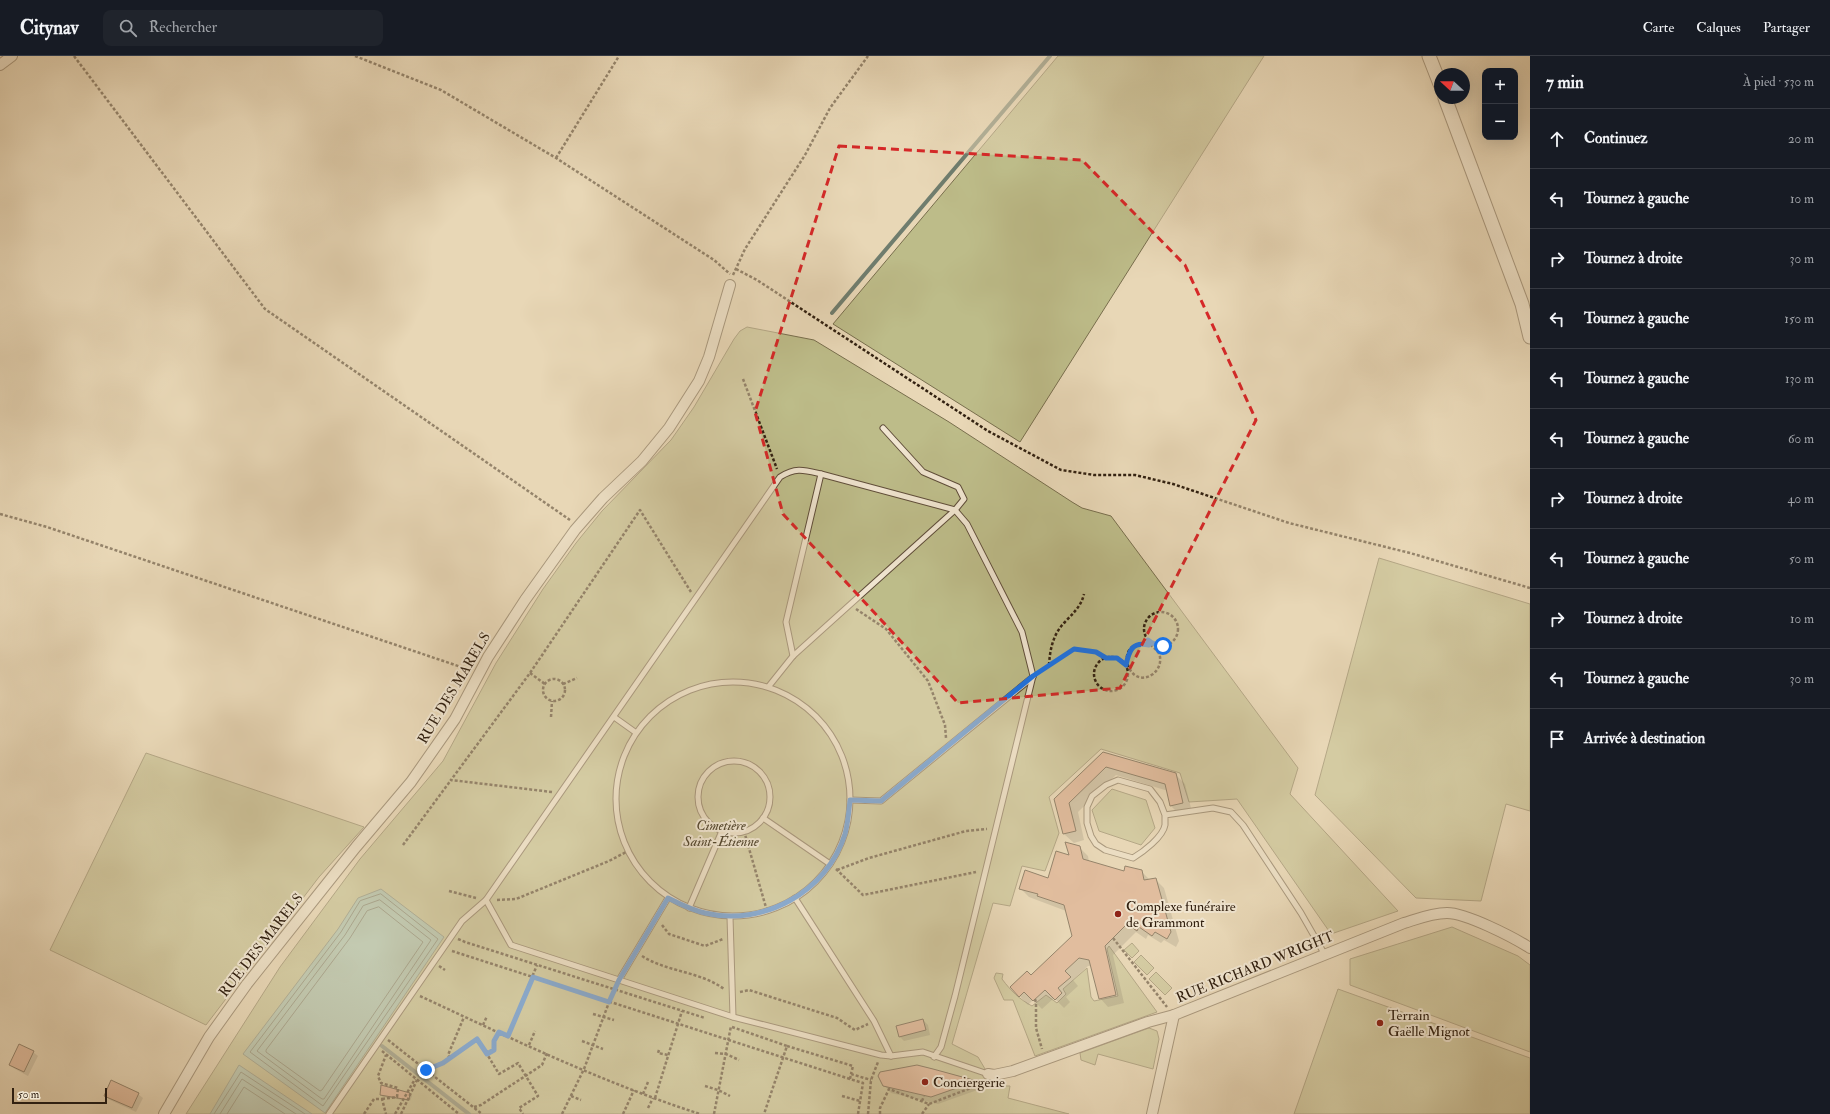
<!DOCTYPE html>
<html lang="fr">
<meta charset="utf-8">
<style>
body{margin:0;font-family:"IM FELL Double Pica",serif;background:#20242c;color:#f1f3f6}
.controls{position:absolute;right:12px;top:12px;display:grid;overflow:hidden;border-radius:8px;box-shadow:0 4px 16px #0002}
.controls button{width:36px;height:36px;display:grid;place-items:center;padding:0;border:0;border-bottom:1px solid #363941;background:#171b24;color:#f1f3f6;font:20px sans-serif}
.compass{position:absolute;left:1434px;top:12px;width:36px;height:36px;border-radius:50%;background:#171b24;box-shadow:0 4px 16px #0002;rotate:291deg}
.scale{position:absolute;left:12px;bottom:10px;width:95px;box-sizing:border-box;padding-left:4px;border:2px solid #322111;border-top:0;font-size:11px;line-height:14px;white-space:nowrap;color:#322111;-webkit-text-stroke:3px #f0e5d0;paint-order:stroke}
.stop{position:absolute;width:12px;height:12px;margin:-9px;border:3px solid #1a73e8;border-radius:50%;background:#fff}
.stop.end{background:#1a73e8;border-color:#fff;box-shadow:0 1px 4px #0008}
.list{margin:0;padding:0;list-style:none}
h2{display:flex;justify-content:space-between;align-items:center;height:52px;margin:0;padding:0 16px;font-size:17px}
h2 small{font-size:13px;font-weight:400;color:#9ea1a6}
.list li{display:grid;grid-template-columns:26px 1fr auto;gap:12px;align-items:center;box-sizing:border-box;height:60px;padding:0 16px;border-top:1px solid #363941}
.list b{display:block;font-size:15px;white-space:nowrap}
.list em{font-size:13px;font-style:normal;color:#9ea1a6}
.icon{flex:none;width:22px;height:22px;fill:none;stroke:currentColor;stroke-width:2;stroke-linecap:round;stroke-linejoin:round}
.map{position:relative;flex:none;width:1530px;height:1058px;overflow:hidden}
header{display:flex;align-items:center;gap:24px;box-sizing:border-box;height:56px;padding:0 20px;background:#171b24;border-bottom:1px solid #363941}
header strong{font-size:19px}
nav{display:flex;gap:22px;margin-inline-start:auto;font-size:14px}
.search{width:280px;height:36px;background:#20242c;display:flex;align-items:center;gap:10px;box-sizing:border-box;padding:0 14px;border-radius:8px;color:#9ea1a6;font-size:15px}
main{display:flex}
aside{flex:1;background:#171b24}
.map>svg:first-child{display:block}
.green{fill:#bdbc89;stroke:#786e4d}
.water{fill:#97baac;stroke:#6f7d6e}
.shadow{fill:#0003}
.lines{fill:none;stroke-linecap:round;stroke-linejoin:round}
.shore{stroke:#646e5e;stroke-width:1}
.stream{stroke:#6f7d6e;stroke-width:4}
.building{fill:#da9e80;stroke:#322111}
.service-casing{stroke:#604e3a;stroke-width:7}
.minor-casing{stroke:#604e3a;stroke-width:12}
.tertiary-casing{stroke:#604e3a;stroke-width:15}
.path{stroke:#322111;stroke-width:2.5;stroke-dasharray:3 2;stroke-linecap:butt}
.service{stroke:#f0e5d0;stroke-width:5}
.minor{stroke:#f0e5d0;stroke-width:10}
.tertiary{stroke:#f0e5d0;stroke-width:13}
.route{stroke:#1a73e8;stroke-width:5}
.marked{fill:none;stroke:#d62828;stroke-width:3;stroke-dasharray:8 5;stroke-linejoin:round}
.poi-dot{fill:#8f2418;stroke:#f0e5d0;stroke-width:1.5}
.labels{text-anchor:middle;dominant-baseline:central;stroke-width:4;stroke-linejoin:round;paint-order:stroke}
.street-label{font-size:14px;fill:#322111;stroke:#f0e5d0}
.park-label{font-size:14px;font-style:italic;fill:#55482f;stroke:#f0e5d0}
.poi-label{font-size:14px;fill:#322111;stroke:#f0e5d0;text-anchor:start}
</style>
<header>
<strong>Citynav</strong>
<div class="search"><svg class="icon" aria-label="search" viewBox="0 0 24 24"><circle cx="10" cy="10" r="6"/><path d="M15 15l6 6"/></svg>Rechercher</div>
<nav><a>Carte</a><a>Calques</a><a>Partager</a></nav>
</header>
<main>
<div class="map">
<svg width="1530" height="1058" viewBox="0 0 1530 1058">
<rect width="100%" height="100%" fill="#e8d7b6"/>
<filter id="stains"><feTurbulence type="fractalNoise" baseFrequency=".005" numOctaves="4"/><feColorMatrix values="0 0 0 0 .2 0 0 0 0 .09 0 0 0 0 .02 0 0 0 .5 -.17"/></filter>
<radialGradient id="worn" r=".72"><stop offset=".6" stop-color="#630" stop-opacity="0"/><stop offset="1" stop-color="#630" stop-opacity=".3"/></radialGradient>
<g class="green">
<polygon points="1058,0 1264,0 1020,386 833,268"/>
<polygon points="747,271 814,284 949,366 1072,446 1082,452 1111,460 1298,712 1290,738 1398,855 1331,878 1237,743 1189,746 1180,717 1101,693 1049,741 1059,777 1045,815 1022,810 1010,850 993,847 952,988 978,1001 988,1018 990,1030 1010,1030 1008,1042 1069,1058 186,1058 280,911 360,803 443,705 496,607 543,533 576,487 602,455 671,384 694,351 734,283 740,275"/>
<polygon points="1379,502 1530,548 1530,755 1506,748 1481,845 1416,842 1315,739"/>
<polygon points="146,697 364,771 319,821 206,969 50,894"/>
<polygon points="1112,733 1146,744 1155,772 1141,789 1099,775 1092,754"/>
<polygon points="1452,871 1518,900 1530,909 1530,996 1350,929 1350,903"/>
<polygon points="1132,887 1139,895 1132,902 1124,894"/>
<path d="M 1109,890 L 1157,956 L 1035,1000 L 1013,944 L 1004,944 L 994,922 L 996,917 L 1003,918 L 1002,923 C 1011,935 1019,943 1032,950 L 1046,939 L 1057,947 L 1066,938 L 1063,933 L 1087,912 L 1091,941 L 1094,945 L 1118,940 L 1107,893 Z"/>
<polygon points="1141,899 1154,912 1147,919 1134,906"/>
<polygon points="1156,916 1172,932 1165,939 1149,923"/>
<polygon points="1338,933 1530,1002 1530,1058 1294,1058"/>
<polygon points="1149,972 1157,975 1159,983 1153,1013 1098,998 1095,1009 1081,1004 1080,997"/>
</g>
<g class="water">
<polygon points="381,833 444,881 325,1057 243,998 338,873 358,842"/>
<polygon points="239,1009 312,1058 210,1058"/>
</g>
<g class="shadow">
<polygon points="1103,697 1175,718 1185,728 1192,756 1180,759 1171,750 1168,735 1116,719 1078,756 1084,784 1074,787 1064,778 1055,743"/>
<polygon points="1079,791 1088,800 1089,806 1124,816 1141,815 1150,824 1155,823 1164,832 1179,885 1176,891 1164,884 1161,887 1148,879 1146,883 1136,876 1113,899 1124,947 1108,951 1100,942 1092,910 1088,910 1073,924 1078,930 1066,941 1070,946 1064,952 1054,942 1042,953 1033,944 1028,949 1011,931 1031,920 1073,881 1066,855 1029,841 1020,832 1048,823"/>
<polygon points="923,964 928,969 930,979 904,985 900,981"/>
<polygon points="33,996 38,1000 28,1020 15,1013 10,1009"/>
<polygon points="917,1010 977,1026 983,1032 938,1048 891,1037 884,1029"/>
<polygon points="138,1038 143,1042 136,1056 110,1044 105,1040"/>
<polygon points="410,1038 412,1040 410,1045 383,1041 381,1039"/>
</g>
<g class="lines">
<g class="shore">
<polygon points="381,838 438,883 323,1050 250,996 341,876 360,845"/>
<polygon points="380,844 431,884 324,1043 322,1043 257,995 345,879 363,850"/>
<polygon points="379,851 423,886 322,1034 320,1035 266,996 266,994 350,882 367,855"/>
<polyline points="214,1058 241,1016 305,1058"/>
<polyline points="220,1058 242,1023 296,1058"/>
<polyline points="227,1058 244,1031 285,1058"/>
</g>
<g class="stream">
<polyline points="832,257 1050,0"/>
<polyline points="382,990 469,1058"/>
</g>
</g>
<g class="building">
<polygon points="1103,696 1176,717 1183,747 1170,750 1165,728 1106,711 1069,747 1076,775 1063,778 1054,743"/>
<polygon points="1065,786 1080,790 1083,803 1124,815 1125,810 1142,814 1144,824 1156,822 1171,876 1167,883 1155,876 1152,880 1139,871 1137,875 1127,868 1105,890 1116,939 1099,943 1089,904 1079,902 1065,915 1071,921 1058,932 1062,937 1055,944 1045,934 1033,945 1024,936 1019,941 1010,931 1027,915 1031,919 1072,880 1064,849 1037,840 1038,838 1019,833 1025,814 1048,822 1056,795 1069,799"/>
<polygon points="923,963 926,974 899,981 896,970"/>
<polygon points="19,988 34,995 24,1016 9,1009"/>
<polygon points="917,1009 933,1013 977,1025 931,1041 883,1030 878,1020 880,1016"/>
<polygon points="111,1024 139,1037 132,1052 104,1040"/>
<polygon points="381,1029 410,1037 409,1044 380,1039"/>
</g>
<g class="lines">
<defs>
<g id="service">
<polyline points="793,600 786,566 821,418"/>
<circle cx="733" cy="743" r="117"/>
<polyline points="769,630 793,600 955,454 964,443 958,431 923,416 883,372"/>
<polyline points="614,661 635,676"/>
<circle cx="734" cy="741" r="36"/>
<polyline points="850,744 881,745 1033,621"/>
<path d="M 1165,759 L 1160,746 L 1150,733 L 1118,724 L 1106,729 L 1092,740 L 1087,751 L 1087,767 L 1091,780 L 1096,788 L 1105,794 L 1133,802 C 1143,796 1163,781 1165,769 C 1165,766 1165,762 1165,759 L 1213,752 L 1231,756 L 1243,769 L 1301,857 L 1325,899"/>
<polyline points="763,762 830,808"/>
<polyline points="795,842 874,965 891,1000"/>
<polyline points="689,852 722,775"/>
<polyline points="730,861 733,961"/>
<polyline points="619,924 668,842"/>
<path d="M 934,1001 L 941,991 L 955,940 L 1033,620 L 1022,576 L 967,468 L 955,454 L 821,418 C 804,414 796,411 780,421 L 486,844 L 511,889 L 733,961 L 881,999 L 891,1000 L 923,996 L 988,1018"/>
<polyline points="329,1058 462,865 486,844"/>
</g>
<g id="minor">
<polyline points="0,9 12,0"/>
<path d="M 988,1018 L 994,1019 L 1013,1015 L 1148,966 L 1174,959 L 1404,867 C 1417,863 1432,857 1447,857 C 1466,857 1513,881 1530,892"/>
<polyline points="164,1058 209,981 247,928 356,791 411,726 455,663 488,601 525,544 575,474 603,442 642,405 669,372 699,325 709,301 730,229"/>
<polyline points="1152,1058 1174,959"/>
</g>
<g id="tertiary">
<polyline points="1429,0 1440,28"/>
<polyline points="1445,42 1522,248 1530,281"/>
</g>
</defs>
<use href="#service" class="service-casing"/>
<use href="#minor" class="minor-casing"/>
<use href="#tertiary" class="tertiary-casing"/>
<g class="path">
<polyline points="74,0 265,253 570,464"/>
<polyline points="355,0 441,34 556,102 714,204 730,218"/>
<polyline points="556,102 619,0"/>
<polyline points="736,213 757,224 988,375 1061,414 1094,419 1135,419 1173,428 1289,467 1410,497 1530,532"/>
<polyline points="733,219 745,193 805,99 830,52 868,0"/>
<polyline points="743,323 777,413"/>
<polyline points="0,458 47,471 470,614"/>
<polyline points="856,553 886,573 928,625 945,669 946,682"/>
<circle cx="1161" cy="573" r="17"/>
<path d="M 1148,584 C 1150,591 1159,593 1160,601 C 1161,608 1158,614 1153,618 C 1127,636 1112,581 1149,589"/>
<circle cx="1111" cy="618" r="17"/>
<path d="M 1049,609 C 1050,593 1053,578 1065,566 C 1073,557 1081,551 1084,538"/>
<polyline points="1040,616 1074,593 1096,596 1106,601"/>
<polyline points="530,617 545,628"/>
<circle cx="554" cy="634" r="11"/>
<polyline points="563,628 577,622"/>
<polyline points="551,661 552,645"/>
<polyline points="552,736 451,724 530,617 640,454 691,536"/>
<polyline points="744,775 767,855"/>
<polyline points="403,789 451,724"/>
<polyline points="836,813 863,839 976,816"/>
<polyline points="837,814 869,802 966,775 987,773"/>
<polyline points="449,835 476,842"/>
<polyline points="497,844 516,843 609,805 628,795"/>
<polyline points="662,869 669,878 705,890 723,883"/>
<polyline points="1113,882 1167,951"/>
<polyline points="458,883 465,886 705,962"/>
<polyline points="452,895 850,1023"/>
<path d="M 642,900 C 667,916 699,915 724,933"/>
<polyline points="439,910 445,914"/>
<polyline points="740,936 749,934 837,962 855,974 868,968"/>
<path d="M 420,940 C 512,983 604,1027 700,1058"/>
<polyline points="1035,943 1036,947 1036,972 1042,993"/>
<polyline points="593,958 614,964"/>
<polyline points="483,969 487,960"/>
<polyline points="732,971 787,990 764,1058"/>
<polyline points="499,976 494,985 494,994 487,998 499,1018 518,1007 538,1040 519,1052 523,1058"/>
<polyline points="508,980 537,909"/>
<polyline points="388,984 482,1058"/>
<polyline points="582,985 603,993"/>
<polyline points="529,989 535,975"/>
<polyline points="787,990 853,1010 851,1018"/>
<polyline points="659,994 658,997 668,999"/>
<polyline points="382,995 459,1058"/>
<polyline points="715,997 726,998 739,1004"/>
<polyline points="450,1002 448,999 464,961"/>
<polyline points="426,1014 443,1007 477,983 487,998"/>
<polyline points="705,1030 718,1034 730,1040"/>
<polyline points="643,1038 648,1026"/>
<polyline points="571,1040 581,1044"/>
<polyline points="842,1040 860,1045"/>
<polyline points="655,1042 682,955"/>
<polyline points="382,1043 397,1041 398,1032 381,1027 378,1020 386,999"/>
<polyline points="922,1045 924,1040"/>
<polyline points="474,1051 481,1049 542,1009 547,997"/>
<polyline points="648,1052 653,1042"/>
<polyline points="364,1058 374,1043 382,1043 386,1058"/>
<polyline points="395,1058 415,1023"/>
<polyline points="401,1058 417,1024"/>
<polyline points="562,1058 584,1013 614,933"/>
<polyline points="623,1058 634,1034"/>
<polyline points="714,1058 731,970"/>
<polyline points="858,1058 863,1027 850,1023 851,1018 871,1024"/>
<polyline points="868,1058 871,1024 878,1006"/>
<polyline points="880,1058 880,1052 889,1033 929,1048 976,1030 980,1026"/>
<polyline points="922,1058 929,1048"/>
</g>
<use href="#service" class="service"/>
<use href="#minor" class="minor"/>
<use href="#tertiary" class="tertiary"/>
</g>
<g class="lines">
<path class="route" d="M 426,1014 L 443,1007 L 477,983 L 487,998 L 494,994 L 494,985 L 499,976 L 508,980 L 533,921 L 609,946 L 619,924 L 668,842 C 680,848 691,854 705,857 C 763,871 827,836 845,778 C 848,767 849,755 850,744 L 881,745 L 1033,620 L 1074,593 L 1096,596 L 1106,602 L 1117,602 L 1126,609 C 1129,595 1132,585 1149,589 L 1148,584 L 1152,587 L 1163,590"/>
</g>
<path d="M0 0H1530V1058H0ZM 839,90 L 1082,104 L 1185,209 L 1256,364 L 1120,632 L 958,647 L 783,458 L 755,356 Z" fill="#e8d7b6" fill-opacity=".55" fill-rule="evenodd"/>
<path class="marked" d="M 839,90 L 1082,104 L 1185,209 L 1256,364 L 1120,632 L 958,647 L 783,458 L 755,356 Z"/>
<g class="poi-dot">
<circle cx="1118" cy="858" r="4"/>
<circle cx="1380" cy="967" r="4"/>
<circle cx="925" cy="1026" r="4"/>
</g>
<g class="labels">
<g class="street-label">
<text transform="translate(454 632) rotate(-59)">RUE DES MARELS</text>
<text transform="translate(261 889) rotate(-52)">RUE DES MARELS</text>
<text transform="translate(1255 911) rotate(-22)">RUE RICHARD WRIGHT</text>
</g>
<g class="park-label">
<text x="721" y="769">Cimetière<tspan x="721" dy="16">Saint-Étienne</tspan></text>
</g>
<g class="poi-label">
<text x="1126" y="850">Complexe funéraire<tspan x="1126" dy="16">de Grammont</tspan></text>
<text x="1388" y="959">Terrain<tspan x="1388" dy="16">Gaëlle Mignot</tspan></text>
<text x="933" y="1026">Conciergerie</text>
</g>
</g>
<rect width="100%" height="100%" filter="url(#stains)"/>
<rect width="100%" height="100%" fill="url(#worn)"/>
</svg>
<div class="controls">
<button>+</button>
<button>−</button>
</div>
<svg class="compass" viewBox="-18 -18 36 36"><path d="M0-13l5 13h-10z" fill="#e53935"/><path d="M0 13l5-13h-10z" fill="#9ea1a6"/></svg>
<div class="scale">50 m</div>
<div class="stop" style="left:1163px;top:590px"></div>
<div class="stop end" style="left:426px;top:1014px"></div>
</div>
<aside>
<h2>7 min<small>À pied · 530 m</small></h2>
<ul class="list">
<li><svg class="icon" aria-label="ahead" viewBox="0 0 24 24"><path d="M12 20V5M6 11l6-6 6 6"/></svg><div><b>Continuez</b></div><em>20 m</em></li>
<li><svg class="icon" aria-label="left" viewBox="0 0 24 24"><path d="M17 20v-9H6M10 6l-5 5 5 5"/></svg><div><b>Tournez à gauche</b></div><em>10 m</em></li>
<li><svg class="icon" aria-label="right" viewBox="0 0 24 24"><path d="M7 20v-9h11M14 6l5 5-5 5"/></svg><div><b>Tournez à droite</b></div><em>30 m</em></li>
<li><svg class="icon" aria-label="left" viewBox="0 0 24 24"><path d="M17 20v-9H6M10 6l-5 5 5 5"/></svg><div><b>Tournez à gauche</b></div><em>150 m</em></li>
<li><svg class="icon" aria-label="left" viewBox="0 0 24 24"><path d="M17 20v-9H6M10 6l-5 5 5 5"/></svg><div><b>Tournez à gauche</b></div><em>130 m</em></li>
<li><svg class="icon" aria-label="left" viewBox="0 0 24 24"><path d="M17 20v-9H6M10 6l-5 5 5 5"/></svg><div><b>Tournez à gauche</b></div><em>60 m</em></li>
<li><svg class="icon" aria-label="right" viewBox="0 0 24 24"><path d="M7 20v-9h11M14 6l5 5-5 5"/></svg><div><b>Tournez à droite</b></div><em>40 m</em></li>
<li><svg class="icon" aria-label="left" viewBox="0 0 24 24"><path d="M17 20v-9H6M10 6l-5 5 5 5"/></svg><div><b>Tournez à gauche</b></div><em>50 m</em></li>
<li><svg class="icon" aria-label="right" viewBox="0 0 24 24"><path d="M7 20v-9h11M14 6l5 5-5 5"/></svg><div><b>Tournez à droite</b></div><em>10 m</em></li>
<li><svg class="icon" aria-label="left" viewBox="0 0 24 24"><path d="M17 20v-9H6M10 6l-5 5 5 5"/></svg><div><b>Tournez à gauche</b></div><em>30 m</em></li>
<li><svg class="icon" aria-label="arrive" viewBox="0 0 24 24"><path d="M6 21V4h12l-3 4 3 4H6"/></svg><div><b>Arrivée à destination</b></div></li>
</ul>
</aside>
</main>
